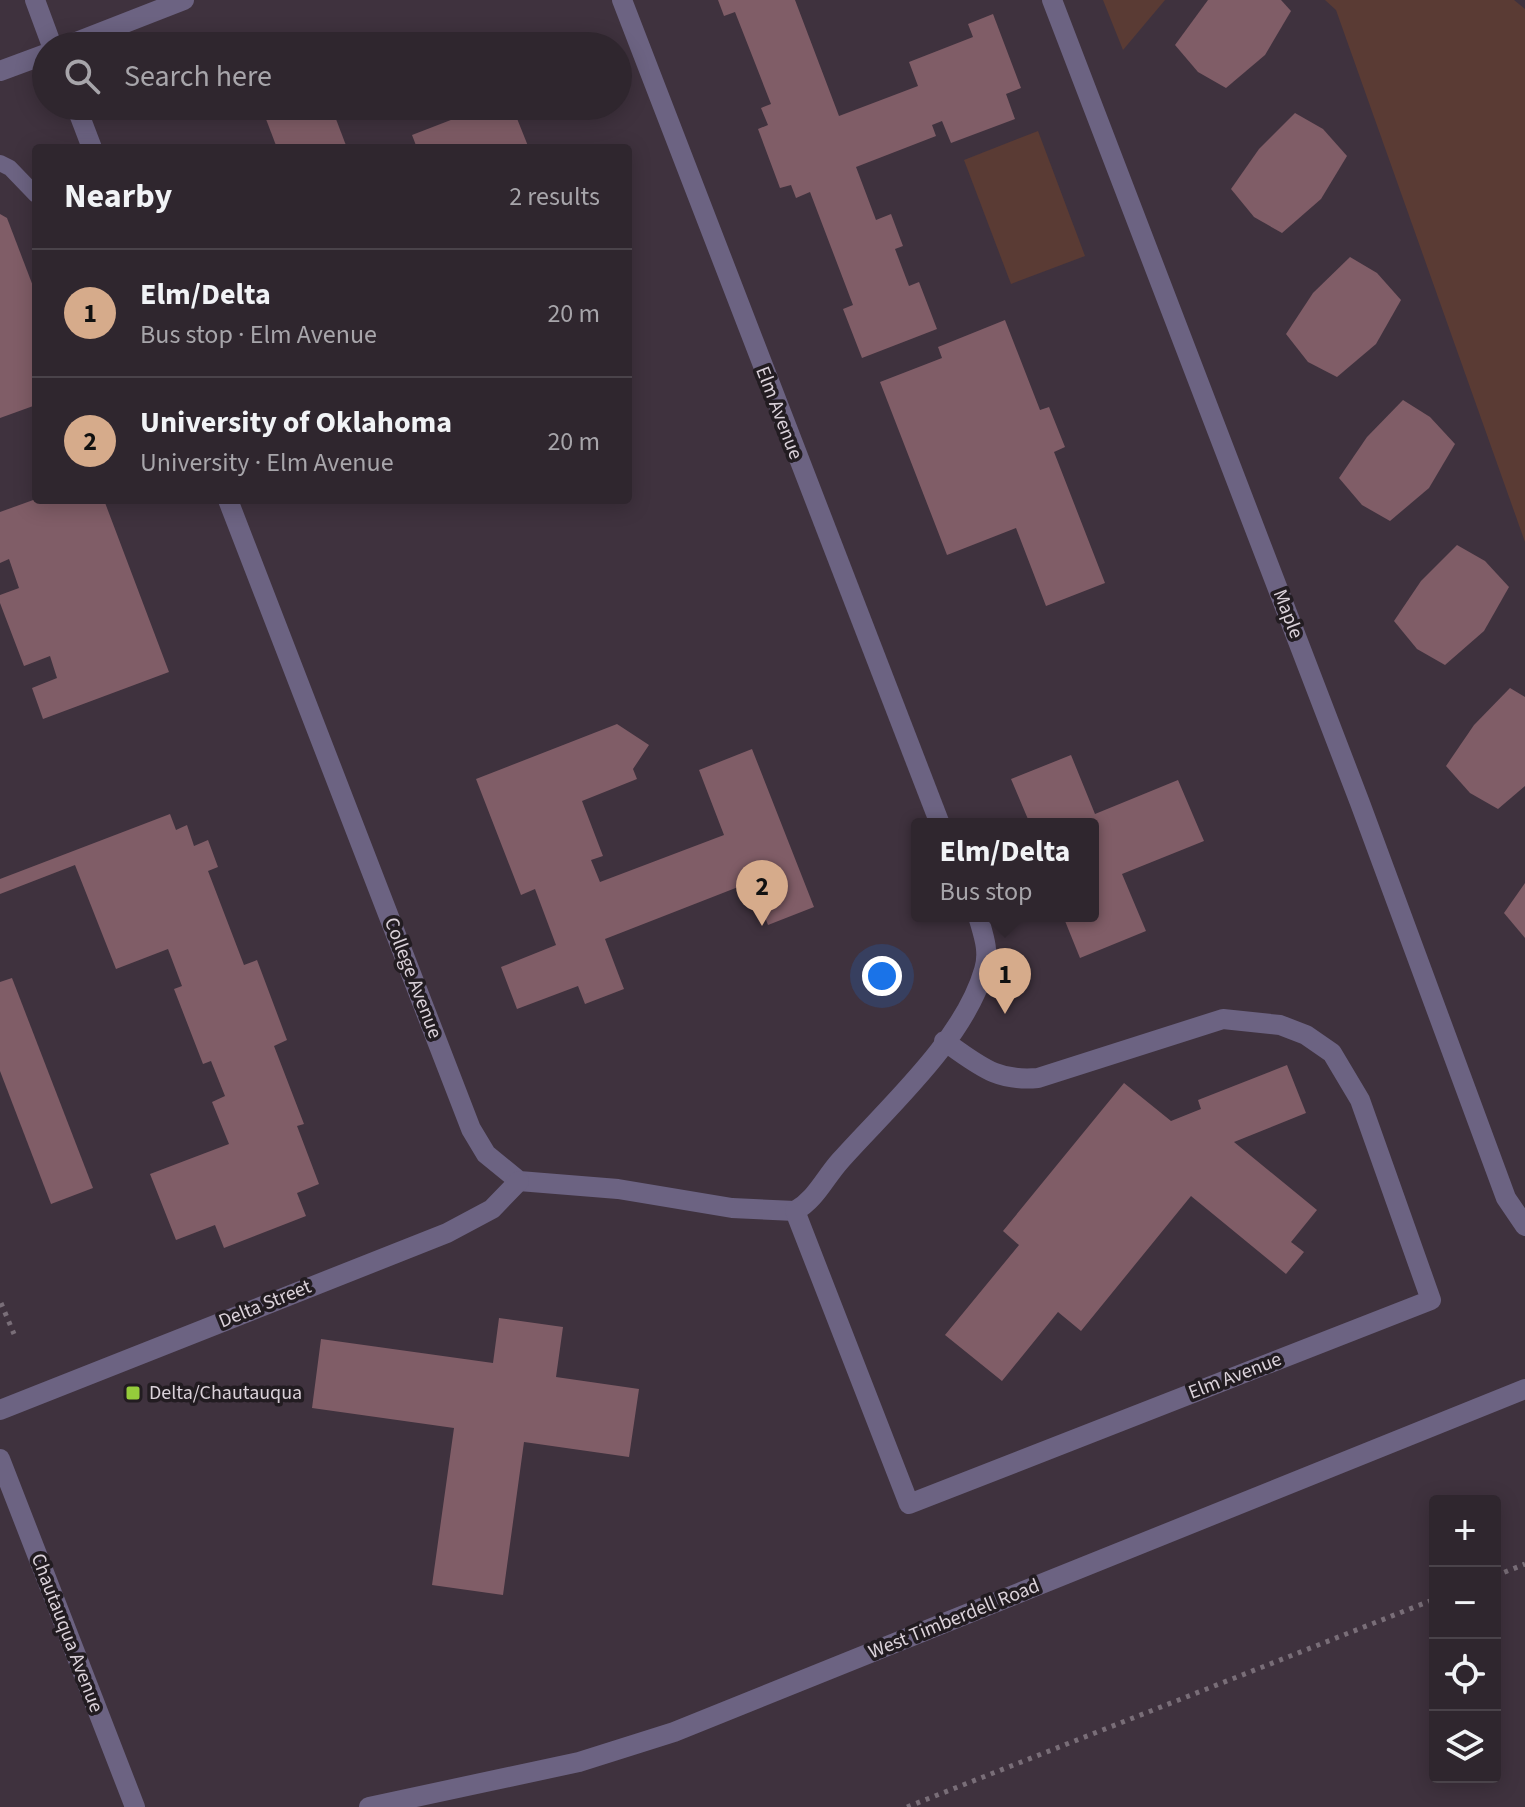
<!DOCTYPE html>
<meta charset="utf-8">
<style>
body{margin:0;font-family:"Source Sans 3",sans-serif;background:#3b323a;color:#f1f3f6}
.controls{position:absolute;right:24px;bottom:24px;display:grid;overflow:hidden;border-radius:8px;box-shadow:0 4px 20px #0003}
.controls button{width:72px;height:72px;display:grid;place-items:center;padding:0;border:0;border-bottom:2px solid #4a434a;background:#2f262e;color:#f1f3f6;font:40px sans-serif}
.you{position:absolute;left:882px;top:976px;width:28px;height:28px;margin:-20px;border:6px solid #fff;border-radius:50%;background:#1a73e8;box-shadow:0 0 0 12px #1a73e833}
.badge{display:grid;place-items:center;width:52px;height:52px;border-radius:50%;background:#d6ab8b;color:#111;font-size:26px;font-weight:700}
.pin{position:absolute;translate:-50% -66px;filter:drop-shadow(0 2px 4px #0008)}
.pin::after{content:'';position:absolute;top:42px;width:28px;height:24px;background:inherit;clip-path:polygon(0 0,100% 0,50% 100%)}
.popup{position:absolute;left:911px;top:818px;width:188px;height:104px;box-sizing:border-box;display:grid;place-content:center;border-radius:8px;background:#2f262e;filter:drop-shadow(0 2px 6px #0005);font-size:26px;white-space:nowrap;color:#a7a5aa}
.popup b{font-size:30px;color:#f1f3f6}
.popup::after{content:'';position:absolute;left:50%;top:100%;margin-left:-16px;border:16px solid transparent;border-top-color:#2f262e}
.list{margin:0;padding:0;list-style:none}
h2{display:flex;justify-content:space-between;align-items:center;height:104px;margin:0;padding:0 32px;font-size:34px}
h2 small{font-size:26px;font-weight:400;color:#a7a5aa}
.list li{display:grid;grid-template-columns:52px 1fr auto;gap:24px;align-items:center;box-sizing:border-box;height:128px;padding:0 32px;border-top:2px solid #4a434a}
.list b{display:block;font-size:30px;white-space:nowrap}
.list p{margin:0;font-size:26px;white-space:nowrap;color:#a7a5aa}
.list em{font-size:26px;font-style:normal;color:#a7a5aa}
.icon{flex:none;width:44px;height:44px;fill:none;stroke:currentColor;stroke-width:2;stroke-linecap:round;stroke-linejoin:round}
.map{position:relative;flex:none;width:1525px;height:1807px;overflow:hidden}
.search{position:absolute;background:#2f262e;box-shadow:0 4px 20px #0003;left:32px;top:32px;width:600px;height:88px;display:flex;align-items:center;gap:20px;box-sizing:border-box;padding:0 28px;border-radius:44px;color:#a7a5aa;font-size:30px}
.panel{position:absolute;background:#2f262e;box-shadow:0 4px 20px #0003;left:32px;top:144px;width:600px;height:360px;border-radius:8px}
.map>svg:first-child{display:block}
.green{fill:#5a3b34}
.building{fill:#805d67}
.lines{fill:none;stroke-linecap:round;stroke-linejoin:round}
.path{stroke:#796e78;stroke-width:5;stroke-dasharray:4 6;stroke-linecap:butt}
.service{stroke:#6c6382;stroke-width:16}
.minor{stroke:#6c6382;stroke-width:20}
.tertiary{stroke:#6c6382;stroke-width:20}
.poi-dot{fill:#95cc3b;stroke:#221c21;stroke-width:3}
.labels{text-anchor:middle;dominant-baseline:central;stroke-width:7;stroke-linejoin:round;paint-order:stroke}
.street-label{font-size:20px;fill:#dbd2da;stroke:#221c21}
.poi-label{font-size:20px;fill:#dbd2da;stroke:#221c21;text-anchor:start}
</style>
<div class="map">
<svg width="1525" height="1807" viewBox="0 0 1525 1807">
<rect width="100%" height="100%" fill="#3f323e"/>
<g class="green">
<polygon points="1103,0 1165,0 1123,50"/>
<polygon points="1325,0 1514,0 1525,9 1525,542 1336,10"/>
<polygon points="1038,131 1085,256 1011,284 964,160"/>
</g>
<g class="building">
<polygon points="718,0 795,0 839,116 918,86 909,62 973,37 968,24 993,14 1021,88 1006,94 1015,119 951,143 942,121 932,125 936,136 856,167 876,220 891,214 903,246 895,249 909,286 919,282 937,329 862,358 843,309 853,305 810,192 796,198 791,185 780,188 758,129 768,125 761,108 771,104 735,12 724,16"/>
<polygon points="1208,0 1281,0 1291,11 1265,55 1226,88 1198,72 1175,45"/>
<polygon points="261,106 331,106 347,148 277,148"/>
<polygon points="487,106 512,106 528,146 417,148 412,135"/>
<polygon points="1295,113 1323,129 1347,156 1321,199 1282,233 1254,217 1231,189 1259,149"/>
<polygon points="0,214 7,218 36,294 36,405 0,418"/>
<polygon points="1350,257 1377,273 1401,300 1376,344 1337,377 1308,362 1286,334 1313,293"/>
<polygon points="1005,320 1040,410 1049,407 1065,447 1054,452 1105,583 1046,606 1016,528 947,555 880,382 942,358 938,347"/>
<polygon points="1403,400 1430,417 1455,444 1429,488 1390,521 1362,505 1339,478 1367,437"/>
<polygon points="36,499 104,500 169,672 43,719 32,688 57,678 50,656 24,666 0,603 0,595 19,588 9,559 0,563 0,512"/>
<polygon points="1457,545 1485,561 1509,587 1484,631 1445,665 1417,649 1394,621 1421,581"/>
<polygon points="1510,688 1525,697 1525,786 1498,809 1470,793 1446,766 1474,725"/>
<polygon points="617,724 649,745 633,769 637,779 582,801 603,856 591,860 600,882 724,835 699,770 752,749 814,907 768,925 751,882 605,939 624,989 585,1004 578,986 517,1009 501,967 556,945 535,889 521,895 476,779"/>
<polygon points="1071,755 1095,814 1178,780 1204,841 1122,874 1146,931 1080,958 1063,916 1093,916 1093,824 1030,824 1011,779"/>
<polygon points="170,814 176,830 187,825 194,846 208,840 218,867 208,871 244,965 257,960 287,1040 274,1046 304,1124 297,1126 319,1184 297,1193 306,1216 224,1248 215,1225 176,1240 150,1174 229,1144 212,1102 225,1096 211,1061 203,1064 174,989 182,986 168,949 116,969 75,865 0,894 0,879"/>
<polygon points="1525,883 1525,938 1504,913"/>
<polygon points="12,978 93,1188 51,1204 0,1071 0,982"/>
<polygon points="1287,1065 1306,1113 1234,1142 1317,1210 1291,1242 1304,1252 1286,1274 1191,1196 1081,1331 1058,1312 1002,1381 945,1335 1019,1245 1003,1231 1124,1083 1171,1121 1201,1109 1198,1100"/>
<polygon points="499,1318 563,1327 556,1377 639,1389 629,1457 524,1442 503,1595 432,1585 454,1428 312,1408 321,1339 493,1363"/>
</g>
<g class="lines">
<g class="path">
<polyline points="1,1303 14,1334"/>
<polyline points="1495,1576 1525,1564"/>
<polyline points="907,1807 1435,1599"/>
</g>
<polyline class="service" points="0,163 10,168 36,195"/>
<g class="minor">
<polyline points="35,0 52,46"/>
<polyline points="622,0 940,824"/>
<polyline points="1052,0 1360,803 1506,1198 1525,1226"/>
<polyline points="66,46 184,0"/>
<polyline points="0,71 46,54"/>
<polyline points="76,106 92,148"/>
<polyline points="228,500 471,1129 486,1154 519,1181 618,1189 732,1208 795,1211"/>
<path d="M 944,1041 C 978,1064 995,1082 1038,1078 L 1223,1019 L 1280,1025 L 1306,1035 L 1332,1053 L 1360,1100 L 1431,1300 L 909,1504 L 795,1211 C 816,1199 824,1179 840,1161 C 888,1107 964,1040 984,970 C 990,951 983,934 978,916"/>
<polyline points="0,1410 447,1233 492,1209 519,1181"/>
<polyline points="369,1807 579,1762 674,1732 1525,1389"/>
</g>
<polyline class="tertiary" points="0,1459 135,1807"/>
</g>
<rect class="poi-dot" x="125" y="1385" width="16" height="16" rx="4"/>
<g class="labels">
<g class="street-label">
<text transform="translate(779 413) rotate(69)">Elm Avenue</text>
<text transform="translate(1288 614) rotate(69)">Maple</text>
<text transform="translate(413 978) rotate(69)">College Avenue</text>
<text transform="translate(265 1304) rotate(-22)">Delta Street</text>
<text transform="translate(1235 1376) rotate(-21)">Elm Avenue</text>
<text transform="translate(954 1619) rotate(-22)">West Timberdell Road</text>
<text transform="translate(67 1633) rotate(69)">Chautauqua Avenue</text>
</g>
<g class="poi-label">
<text x="149" y="1393">Delta/Chautauqua</text>
</g>
</g>
</svg>
<div class="controls">
<button>+</button>
<button>−</button>
<button><svg class="icon" aria-label="locate" viewBox="0 0 24 24"><circle cx="12" cy="12" r="6"/><path d="M12 2v4M12 18v4M2 12h4M18 12h4"/></svg></button>
<button><svg class="icon" aria-label="layers" viewBox="0 0 24 24"><path d="M12 4l9 5-9 5-9-5zM3 14l9 5 9-5"/></svg></button>
</div>
<div class="you"></div>
<div class="pin badge" style="left:1005px;top:1014px">1</div>
<div class="popup"><b>Elm/Delta</b>Bus stop</div>
<div class="pin badge" style="left:762px;top:926px">2</div>
<div class="search"><svg class="icon" aria-label="search" viewBox="0 0 24 24"><circle cx="10" cy="10" r="6"/><path d="M15 15l6 6"/></svg>Search here</div>
<section class="panel">
<h2>Nearby<small>2 results</small></h2>
<ul class="list">
<li><span class="badge">1</span><div><b>Elm/Delta</b><p>Bus stop · Elm Avenue</p></div><em>20 m</em></li>
<li><span class="badge">2</span><div><b>University of Oklahoma</b><p>University · Elm Avenue</p></div><em>20 m</em></li>
</ul>
</section>
</div>
